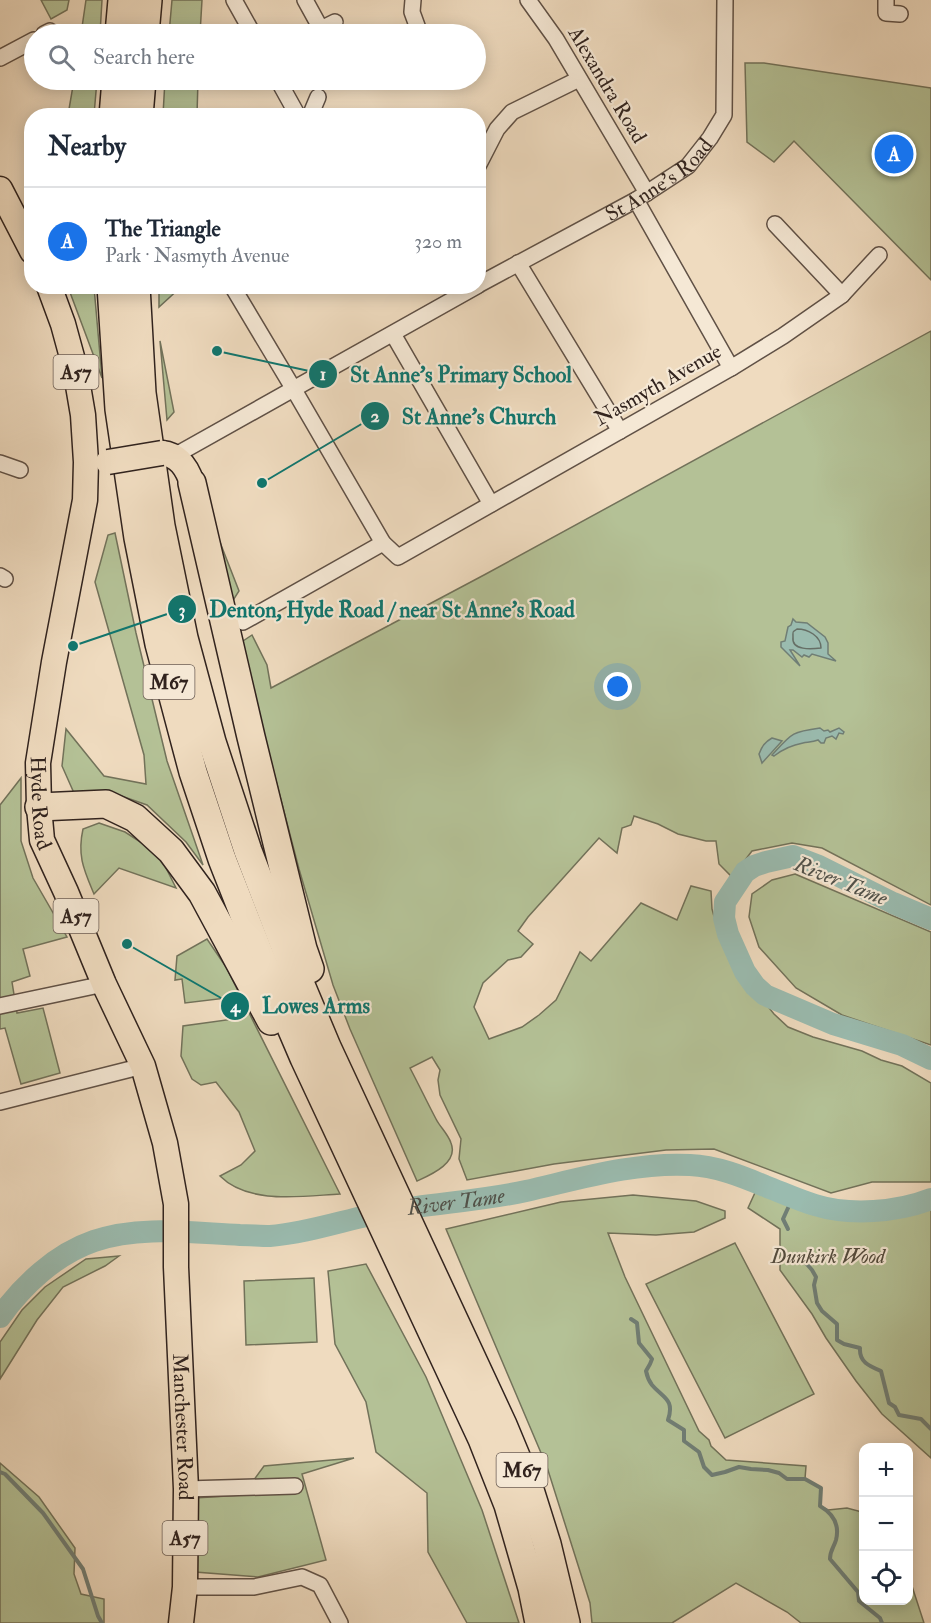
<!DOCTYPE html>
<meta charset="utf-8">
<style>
body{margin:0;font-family:"IM FELL Double Pica",serif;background:#f2f2f3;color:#1f2937}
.controls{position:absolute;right:18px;bottom:18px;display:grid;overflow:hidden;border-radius:12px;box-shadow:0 3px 15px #0003}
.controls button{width:54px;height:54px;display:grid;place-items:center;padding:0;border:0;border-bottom:2px solid #e0e1e3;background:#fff;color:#1f2937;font:30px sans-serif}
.you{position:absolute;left:618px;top:687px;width:21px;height:21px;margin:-15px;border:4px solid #fff;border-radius:50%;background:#1a73e8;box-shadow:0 0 0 9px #1a73e833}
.badge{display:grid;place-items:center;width:39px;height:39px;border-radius:50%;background:#1a73e8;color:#fff;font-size:20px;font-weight:700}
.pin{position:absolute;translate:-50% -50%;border:3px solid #fff;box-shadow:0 2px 6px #0006}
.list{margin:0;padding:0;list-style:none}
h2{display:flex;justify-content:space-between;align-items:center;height:78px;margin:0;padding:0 24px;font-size:26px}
h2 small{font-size:20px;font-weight:400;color:#747a83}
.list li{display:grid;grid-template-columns:39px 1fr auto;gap:18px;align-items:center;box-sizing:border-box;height:108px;padding:0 24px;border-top:2px solid #e0e1e3}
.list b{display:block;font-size:22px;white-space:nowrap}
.list p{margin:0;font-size:20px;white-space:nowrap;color:#747a83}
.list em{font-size:20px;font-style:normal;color:#747a83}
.icon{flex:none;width:33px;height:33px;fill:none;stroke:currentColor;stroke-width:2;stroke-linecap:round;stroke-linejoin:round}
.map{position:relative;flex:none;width:931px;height:1623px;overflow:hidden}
.search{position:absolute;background:#fff;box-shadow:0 3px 15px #0003;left:24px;top:24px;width:462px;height:66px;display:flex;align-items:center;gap:15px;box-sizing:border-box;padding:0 21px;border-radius:33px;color:#747a83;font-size:22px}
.panel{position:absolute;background:#fff;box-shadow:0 3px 15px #0003;left:24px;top:108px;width:462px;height:186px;border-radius:24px}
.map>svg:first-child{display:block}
.green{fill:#b4c196;stroke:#72725a;stroke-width:1.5}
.water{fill:#9abbaf;stroke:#707e75;stroke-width:1.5}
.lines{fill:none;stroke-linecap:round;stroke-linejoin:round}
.shore{stroke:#666f66;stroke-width:1.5}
.stream{stroke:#707e75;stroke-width:4}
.river{stroke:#9abbaf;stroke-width:22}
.street-casing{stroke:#605146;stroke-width:18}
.primary-casing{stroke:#31231e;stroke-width:27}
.highway-casing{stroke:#31231e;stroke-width:30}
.street{stroke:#f5e8d5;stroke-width:15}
.primary{stroke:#efdbbf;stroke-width:24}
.highway{stroke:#efdbbf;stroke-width:27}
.primary-bridge-casing{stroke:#31231e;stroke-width:27;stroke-linecap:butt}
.primary-bridge{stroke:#efdbbf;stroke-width:24}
.labels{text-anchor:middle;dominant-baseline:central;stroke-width:4.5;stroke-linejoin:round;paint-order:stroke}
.shield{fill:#f5e8d5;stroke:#6c5e55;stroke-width:1.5}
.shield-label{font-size:20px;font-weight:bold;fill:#31231e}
.street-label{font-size:21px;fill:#31231e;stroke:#f5e8d5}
.park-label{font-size:21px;font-style:italic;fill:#524a3c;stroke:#f5e8d5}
.water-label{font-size:22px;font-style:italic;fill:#50514a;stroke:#f5e8d5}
.leader{fill:none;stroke:#0f766e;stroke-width:2}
.callout-dot{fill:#0f766e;stroke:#f5e8d5;stroke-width:2}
.mark-label{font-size:18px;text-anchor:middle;font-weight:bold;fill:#fff}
.callout-label{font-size:22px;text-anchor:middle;font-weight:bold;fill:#0f766e;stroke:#f5e8d5;stroke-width:4.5;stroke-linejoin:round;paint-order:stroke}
</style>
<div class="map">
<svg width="931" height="1623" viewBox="0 0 931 1623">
<rect width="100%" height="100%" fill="#efdbbf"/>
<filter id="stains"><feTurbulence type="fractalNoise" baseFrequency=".00333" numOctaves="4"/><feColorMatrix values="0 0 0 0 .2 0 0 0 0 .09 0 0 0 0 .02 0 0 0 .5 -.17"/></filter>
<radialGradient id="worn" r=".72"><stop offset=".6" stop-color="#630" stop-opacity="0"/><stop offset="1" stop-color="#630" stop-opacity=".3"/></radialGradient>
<g class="green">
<polygon points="41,0 69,0 67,10 51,19"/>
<polygon points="86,0 102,0 100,34 81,34"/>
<polygon points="172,0 202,0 200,34 169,34"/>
<polygon points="745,63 764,63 931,88 931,280 794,141 774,162 747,142"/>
<polygon points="74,80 97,80 94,115 68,115"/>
<polygon points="165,80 198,80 197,115 163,115"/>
<polygon points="159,286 181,286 181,287 159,307"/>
<polygon points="68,287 94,287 102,378"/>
<path d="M 931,331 L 931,905 L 822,848 L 792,843 L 752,851 L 732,877 L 719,864 L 716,841 L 706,841 L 678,834 L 658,824 L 634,816 L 631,825 L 622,828 L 617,853 L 599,838 L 528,917 L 518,931 L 533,944 L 521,957 L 508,960 L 483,983 L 474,1007 L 489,1039 L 522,1027 L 539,1015 L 556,1000 L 580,952 L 591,961 L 641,903 L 677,920 L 691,886 L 711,891 L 712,909 L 717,928 L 736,967 L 774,1014 L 788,1027 L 813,1037 L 862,1051 L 881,1060 L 902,1066 L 931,1083 L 931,1182 L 872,1182 L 831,1193 L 714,1149 L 666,1150 L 554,1164 L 467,1180 L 459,1159 L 461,1139 L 440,1095 L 438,1080 L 440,1070 L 432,1057 L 410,1068 C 419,1085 427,1102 436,1119 C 440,1127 448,1134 451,1143 C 459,1163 430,1175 417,1181 L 350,1029 L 333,985 L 299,869 L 240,643 L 252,635 L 267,665 L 271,688 L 484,575 Z"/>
<polygon points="160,341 174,412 167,420"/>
<polygon points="207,509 239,591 230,605"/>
<polygon points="115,533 136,633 167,761 203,865 186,842 147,805 107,791 74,793 62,766 66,729 104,776 146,784 144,755 95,582 108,535"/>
<polygon points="21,778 21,841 33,878 67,937 23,949 30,976 12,982 17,1013 43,1008 60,1073 21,1084 5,1028 0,1029 0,805"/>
<path d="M 99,823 L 125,832 L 159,854 L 176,888 L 119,868 L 94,894 C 84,870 77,856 83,829 Z"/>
<polygon points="795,874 931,932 931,1045 842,1015 796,988 759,947 749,917 752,894 772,880"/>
<path d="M 207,939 L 226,967 L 340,1194 C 302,1196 249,1205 220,1176 L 241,1165 L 255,1151 L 239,1112 L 216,1082 L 201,1085 L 192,1079 L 181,1056 L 183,1026 L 234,1019 L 226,998 L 185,1003 L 182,979 L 175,980 L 177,956 Z"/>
<path d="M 759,1184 C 778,1191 797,1200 816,1205 C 851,1215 898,1212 931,1199 L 931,1458 L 882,1414 L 856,1381 L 826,1338 L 812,1314 L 780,1270 L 780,1229 L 748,1208 Z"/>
<polygon points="633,1195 696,1201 725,1211 725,1218 694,1232 656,1235 608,1233 625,1277 699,1431 709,1440 711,1446 726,1460 806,1466 805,1479 821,1488 820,1506 828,1510 847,1508 862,1512 864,1600 908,1600 909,1577 924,1623 801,1623 787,1612 736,1583 672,1623 592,1623 590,1603 547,1467 446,1229 561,1202"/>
<polygon points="735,1243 814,1394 725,1438 646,1284"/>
<polygon points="119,1256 105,1266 63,1287 37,1320 0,1379 0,1342 22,1310 45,1287 86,1259"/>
<polygon points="366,1264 426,1377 482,1510 519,1623 467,1623 428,1552 427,1493 376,1452 366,1402 335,1344 328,1271"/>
<polygon points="314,1278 317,1342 246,1345 244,1281"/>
<polygon points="354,1458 302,1474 326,1560 258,1577 195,1572 195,1498 243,1495 264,1466"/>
<polygon points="0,1463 39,1497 75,1548 74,1574 81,1594 104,1599 104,1623 0,1623"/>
</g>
<g class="water">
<polygon points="793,619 796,622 807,623 825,637 828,643 828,654 836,661 812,654 809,657 804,655 802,657 793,650 790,650 800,666 781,647 781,642 785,641 788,627 791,625"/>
<path d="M 820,728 L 824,731 L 828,730 L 830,732 L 839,728 L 844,732 L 843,734 L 839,733 L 836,739 L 832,736 L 826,738 L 824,743 L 821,743 L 818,740 C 813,742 809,742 803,743 C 792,745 783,749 774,756 L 772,755 C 792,733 791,732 820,728 Z"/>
<path d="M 772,738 L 782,741 L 762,763 L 759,754 C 762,746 765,742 772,738 Z"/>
</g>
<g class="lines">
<path class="shore" d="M 797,629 C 808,629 821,636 821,648 C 812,649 791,651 793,637 C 793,630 792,633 797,629 Z"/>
<g class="stream">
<polyline points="788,1229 783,1219 793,1197"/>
<path d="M 798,1254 L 812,1270 L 816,1277 L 814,1285 L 817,1303 L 822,1311 L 837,1324 L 837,1340 L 844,1344 L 860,1348 C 859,1362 869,1366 881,1371 L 889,1403 L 895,1407 L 899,1415 L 921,1419 L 931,1429"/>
<path d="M 631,1319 L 637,1323 L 639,1343 L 652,1359 L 650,1364 L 646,1371 C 647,1376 649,1381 652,1385 C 663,1398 675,1399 668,1420 L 684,1430 L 684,1441 L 699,1452 L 704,1467 L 712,1475 L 725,1472 L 739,1467 L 751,1469 L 768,1470 L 779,1473 L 787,1479 L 805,1479 L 821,1488 L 820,1506 C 832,1513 840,1524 836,1540 C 834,1547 830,1550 830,1559 L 858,1592 L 859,1601 L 880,1618 L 882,1623"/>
<polyline points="0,1472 5,1474 43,1513 83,1569 98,1616 102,1623"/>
</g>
<g class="river">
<polyline points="931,919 893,903 819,866 793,856 766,862 754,866 745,872 725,902 724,918 728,934 745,972 755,986 765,995 833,1024 902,1045 931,1059"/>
<path id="s1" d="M 0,1317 C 23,1285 56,1254 94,1241 C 140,1225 193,1233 240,1235 C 250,1235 260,1236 270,1236 C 310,1233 350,1218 390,1211 C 435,1203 481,1201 526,1191 C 579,1179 634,1162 690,1165 C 716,1166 741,1176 765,1186 C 781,1192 798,1200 815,1205 C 850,1216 898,1212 931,1199"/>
</g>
<defs>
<g id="street">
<polyline points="234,0 253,34"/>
<polyline points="305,0 321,29"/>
<polyline points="413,0 412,12 420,34"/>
<polyline points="528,0 556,39 647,193"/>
<polyline points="886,0 886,13 900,14"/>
<polyline points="44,34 50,31"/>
<polyline points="311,34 335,22"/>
<polyline points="0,58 34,40"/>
<polyline points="278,80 298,116"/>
<polyline points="310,116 318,97"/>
<polyline points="478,166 497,129 512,112 579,79"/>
<polyline points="636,200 731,368"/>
<polyline points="775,224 842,295"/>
<polyline points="518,263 620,431"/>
<path id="s2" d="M 478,285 L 636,200 L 688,166 L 710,138 L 724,115 L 725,0"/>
<polyline points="232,286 293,388 383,543 398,557 731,368 783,336 842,295 879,255"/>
<polyline points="393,334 491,504"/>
<polyline points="174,456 477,286"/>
<polyline points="0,463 20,470"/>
<polyline points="0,576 5,579"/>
<polyline points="243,622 383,543"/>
<polyline points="0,1006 104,984"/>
<polyline points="0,1102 143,1066"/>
<polyline points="186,1489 295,1486"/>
<polyline points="185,1587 254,1587 302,1577 320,1585 340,1623"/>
</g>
<g id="primary">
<polyline points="0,189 32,251"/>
<path id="s3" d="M 49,286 L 63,324 L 75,368 L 83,415 L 86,462 L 85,500 L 54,662 L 38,763 L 39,807 L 42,840 L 66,892 L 104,984 L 143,1066 L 165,1143 L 176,1204 L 176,1267 L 186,1489 L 185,1587 L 181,1623"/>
<path d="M 162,453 C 179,455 187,468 192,483"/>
</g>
<g id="highway">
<polyline points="119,34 122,0"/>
<polyline points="145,34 148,0"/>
<polyline points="113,116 116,80"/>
<polyline points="139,116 142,80"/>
<polyline points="111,286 119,409 138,538 159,644 193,772 222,859 259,953 304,1058 482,1439 508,1505 532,1588 539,1623"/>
<polyline points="136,286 142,393 161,526 184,638 212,742 248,851 285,947 327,1047 503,1425 530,1490 547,1544 566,1623"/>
<polyline points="192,483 251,737 303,949 310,969"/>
<polyline points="39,807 106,804 135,818 171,851 202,893 271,1021"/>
</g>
</defs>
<use href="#street" class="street-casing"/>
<use href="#primary" class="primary-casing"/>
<use href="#highway" class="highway-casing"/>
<use href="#street" class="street"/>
<use href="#primary" class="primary"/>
<use href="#highway" class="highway"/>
<defs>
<polyline id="primary-bridge" points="108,462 162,453"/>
</defs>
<use href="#primary-bridge" class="primary-bridge-casing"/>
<use href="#primary-bridge" class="primary-bridge"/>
</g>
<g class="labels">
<g class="shield">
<rect x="53.5" y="355" width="45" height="34" rx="4.5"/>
<rect x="143.5" y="665" width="51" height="34" rx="4.5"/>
<rect x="53.5" y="899" width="45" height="34" rx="4.5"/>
<rect x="496.5" y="1453" width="51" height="34" rx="4.5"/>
<rect x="162.5" y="1521" width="45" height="34" rx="4.5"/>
</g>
<g class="shield-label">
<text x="76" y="372">A57</text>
<text x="169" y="682">M67</text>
<text x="76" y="916">A57</text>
<text x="522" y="1470">M67</text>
<text x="185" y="1538">A57</text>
</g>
<g class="street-label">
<text transform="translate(607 85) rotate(59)">Alexandra Road</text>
<text stroke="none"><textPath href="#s2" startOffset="210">St Anne's Road</textPath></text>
<text transform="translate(658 385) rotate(-30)">Nasmyth Avenue</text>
<text stroke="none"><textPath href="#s3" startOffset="526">Hyde Road</textPath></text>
<text stroke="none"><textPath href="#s3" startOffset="1176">Manchester Road</textPath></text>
</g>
<g class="park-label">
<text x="828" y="1256">Dunkirk Wood</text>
</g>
<g class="water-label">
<text transform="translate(841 881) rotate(22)">River Tame</text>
<text stroke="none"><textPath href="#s1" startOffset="489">River Tame</textPath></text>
</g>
</g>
<path class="leader" d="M217 351L323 374M262 483L375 416M73 646L182 609M127 944L235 1006"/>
<g class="callout-dot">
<circle cx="217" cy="351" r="6"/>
<circle cx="262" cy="483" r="6"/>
<circle cx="73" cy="646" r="6"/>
<circle cx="127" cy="944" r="6"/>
<circle cx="323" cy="374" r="15"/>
<circle cx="375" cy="416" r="15"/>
<circle cx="182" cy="609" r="15"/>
<circle cx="235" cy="1006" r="15"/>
</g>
<g class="mark-label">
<text x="323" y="380">1</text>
<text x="375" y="422">2</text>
<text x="182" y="616">3</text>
<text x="235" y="1012">4</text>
</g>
<g class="callout-label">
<text x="461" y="382">St Anne's Primary School</text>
<text x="479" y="424">St Anne's Church</text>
<text x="392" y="617">Denton, Hyde Road / near St Anne's Road</text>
<text x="316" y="1013">Lowes Arms</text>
</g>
<rect width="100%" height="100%" filter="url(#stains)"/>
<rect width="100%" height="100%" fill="url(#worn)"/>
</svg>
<div class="controls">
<button>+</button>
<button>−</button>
<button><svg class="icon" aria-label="locate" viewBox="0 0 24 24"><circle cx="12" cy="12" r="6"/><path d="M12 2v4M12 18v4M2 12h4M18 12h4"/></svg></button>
</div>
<div class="you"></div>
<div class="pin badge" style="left:894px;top:154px">A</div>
<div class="search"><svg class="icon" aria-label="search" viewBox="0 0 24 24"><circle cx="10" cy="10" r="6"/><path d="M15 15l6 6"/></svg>Search here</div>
<section class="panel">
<h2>Nearby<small></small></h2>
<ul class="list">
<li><span class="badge">A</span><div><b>The Triangle</b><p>Park · Nasmyth Avenue</p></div><em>320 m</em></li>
</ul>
</section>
</div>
